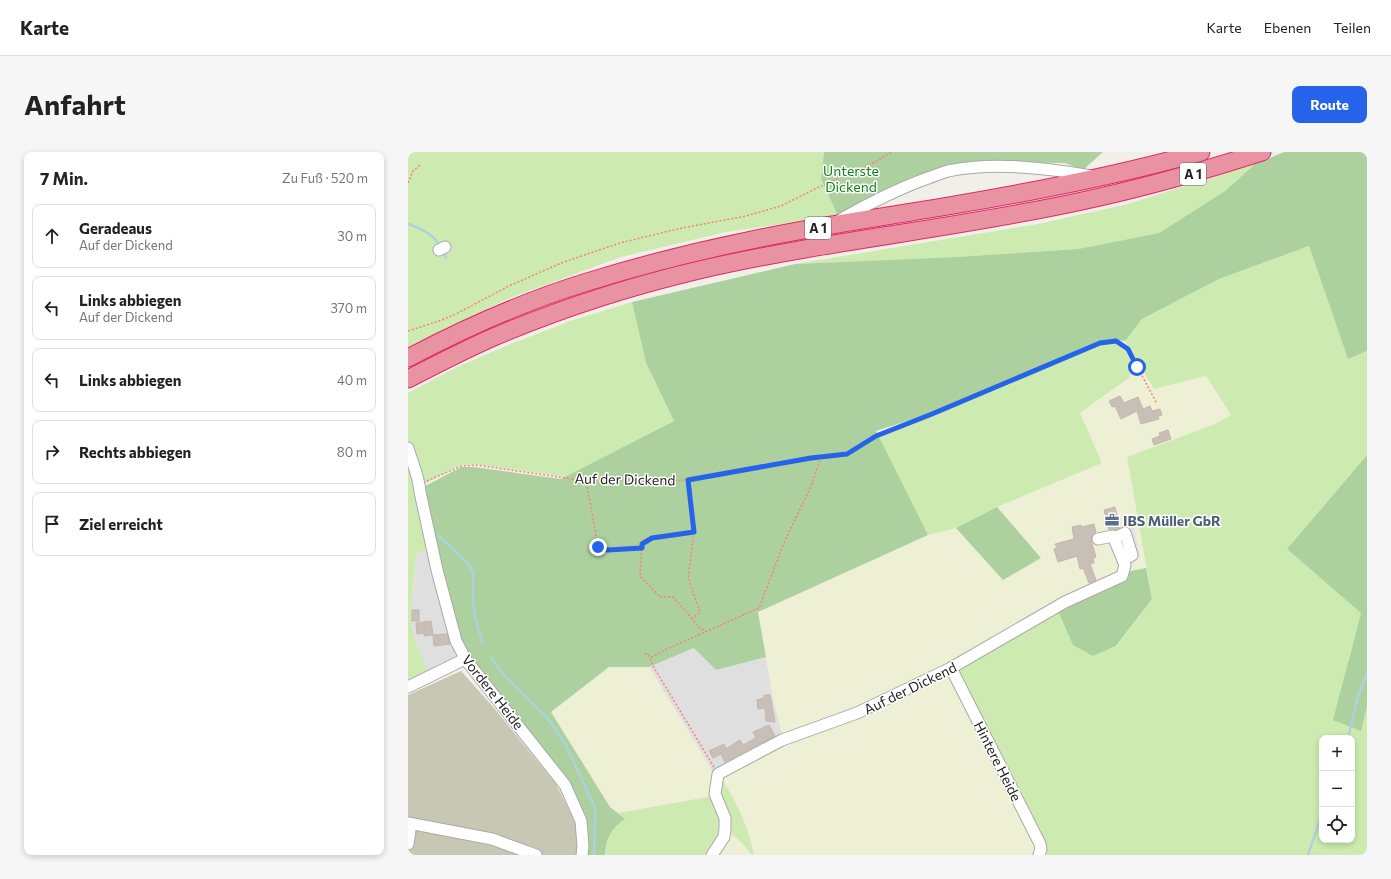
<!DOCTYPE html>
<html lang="de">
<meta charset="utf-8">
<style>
body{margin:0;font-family:Commissioner,sans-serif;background:#f6f6f6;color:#222}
.controls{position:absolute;right:12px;bottom:12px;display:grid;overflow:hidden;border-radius:8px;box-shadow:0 2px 6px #0003}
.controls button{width:36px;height:36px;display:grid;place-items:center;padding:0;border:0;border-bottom:1px solid #e0e0e0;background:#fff;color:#222;font:20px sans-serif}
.stop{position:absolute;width:12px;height:12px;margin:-9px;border:3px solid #2563eb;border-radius:50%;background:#fff}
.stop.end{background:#2563eb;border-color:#fff;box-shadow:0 1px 4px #0008}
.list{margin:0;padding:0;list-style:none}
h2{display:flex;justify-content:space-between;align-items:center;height:52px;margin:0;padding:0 16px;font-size:17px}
h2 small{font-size:13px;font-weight:400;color:#767676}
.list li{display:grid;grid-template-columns:26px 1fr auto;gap:12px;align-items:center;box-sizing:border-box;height:64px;margin:0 8px 8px;padding:0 8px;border:1px solid #e0e0e0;border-radius:8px}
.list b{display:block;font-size:15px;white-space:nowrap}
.list p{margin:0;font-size:13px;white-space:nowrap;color:#767676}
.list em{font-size:13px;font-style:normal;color:#767676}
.icon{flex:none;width:22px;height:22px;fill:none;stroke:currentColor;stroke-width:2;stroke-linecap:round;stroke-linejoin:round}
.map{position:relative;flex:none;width:959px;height:703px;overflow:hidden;border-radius:8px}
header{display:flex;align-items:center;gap:24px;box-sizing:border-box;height:56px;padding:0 20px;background:#fff;border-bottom:1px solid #e0e0e0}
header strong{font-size:19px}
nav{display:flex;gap:22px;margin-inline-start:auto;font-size:14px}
.intro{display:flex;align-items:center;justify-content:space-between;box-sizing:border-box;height:96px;padding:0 24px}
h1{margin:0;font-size:28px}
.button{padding:10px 18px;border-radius:8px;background:#2563eb;color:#fff;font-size:14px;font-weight:700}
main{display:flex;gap:24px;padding:0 24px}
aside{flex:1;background:#fff;border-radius:8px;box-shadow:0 2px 6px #0003}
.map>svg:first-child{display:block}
.residential{fill:#e0dfdf}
.construction{fill:#c7c7b4}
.farmland{fill:#eef0d5}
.grass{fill:#cdebb0;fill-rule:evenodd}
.forest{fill:#add19e}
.parking{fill:#e2e2e2}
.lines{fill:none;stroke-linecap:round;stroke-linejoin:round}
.stream{stroke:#aad3df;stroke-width:2.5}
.building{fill:#c7bfb8;stroke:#c4b6ab}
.minor-casing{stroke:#a9a9a9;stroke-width:13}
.highway-casing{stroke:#dc2a67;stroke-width:19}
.path{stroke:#fa8072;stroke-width:1.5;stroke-dasharray:2 2;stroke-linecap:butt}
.minor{stroke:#fff;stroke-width:11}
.highway{stroke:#e892a2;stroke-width:17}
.route{stroke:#2563eb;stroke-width:5}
.labels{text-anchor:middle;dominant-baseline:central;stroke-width:3;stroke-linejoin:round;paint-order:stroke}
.shield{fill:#fff;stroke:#646464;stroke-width:1}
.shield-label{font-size:13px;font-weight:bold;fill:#222}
.park-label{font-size:14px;fill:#0c8416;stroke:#fff}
.street-label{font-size:14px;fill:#222;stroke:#fff}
.service-label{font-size:14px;font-weight:bold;fill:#4e5e75;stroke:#fff;text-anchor:start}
</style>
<header>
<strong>Karte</strong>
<nav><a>Karte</a><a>Ebenen</a><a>Teilen</a></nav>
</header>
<div class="intro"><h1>Anfahrt</h1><a class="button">Route</a></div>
<main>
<aside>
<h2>7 Min.<small>Zu Fuß · 520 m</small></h2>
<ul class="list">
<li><svg class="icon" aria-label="ahead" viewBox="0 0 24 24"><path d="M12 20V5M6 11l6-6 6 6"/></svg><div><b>Geradeaus</b><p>Auf der Dickend</p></div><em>30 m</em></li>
<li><svg class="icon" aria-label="left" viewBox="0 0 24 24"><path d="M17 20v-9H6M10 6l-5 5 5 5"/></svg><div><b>Links abbiegen</b><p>Auf der Dickend</p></div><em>370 m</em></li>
<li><svg class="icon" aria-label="left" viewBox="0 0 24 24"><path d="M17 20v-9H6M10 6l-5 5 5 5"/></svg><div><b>Links abbiegen</b></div><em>40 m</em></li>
<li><svg class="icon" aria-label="right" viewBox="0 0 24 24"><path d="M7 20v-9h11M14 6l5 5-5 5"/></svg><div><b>Rechts abbiegen</b></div><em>80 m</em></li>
<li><svg class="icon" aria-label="arrive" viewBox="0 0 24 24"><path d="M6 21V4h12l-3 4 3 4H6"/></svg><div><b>Ziel erreicht</b></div></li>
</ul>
</aside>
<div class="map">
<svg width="959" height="703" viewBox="0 0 959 703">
<rect width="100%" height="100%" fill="#f2efe9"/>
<g class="residential">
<polygon points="21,398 52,506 20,520 5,485 3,470 3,455 9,401"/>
<polygon points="287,496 308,518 358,505 365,546 375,586 305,622 302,615 241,515"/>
</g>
<polygon class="construction" points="53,519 86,556 148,632 160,656 168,674 171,703 0,703 0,543"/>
<g class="farmland">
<polygon points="729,210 746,237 798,224 823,263 807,272 719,305 738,416 722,419 648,454 475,547 375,586 365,546 350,460 520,383 548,376 595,428 633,406 589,355 694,311 672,261 721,227 726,212"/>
<polygon points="201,515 241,515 302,615 305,622 305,644 210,661 202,655 143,560"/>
<polygon points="541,522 630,694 628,703 346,703 342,683 333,660 313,625 376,590"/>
<polygon points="320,679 334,691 344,703 307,703"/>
</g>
<g class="grass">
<polygon points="0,0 416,0 413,27 430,64 318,80 213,105 99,147 0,195"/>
<polygon points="847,12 817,39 751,81 670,97 547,105 387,112 630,72 720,52"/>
<path d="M 901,94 L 940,207 L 959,199 L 959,303 L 879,397 L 954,461 L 940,508 L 953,578 L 959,554 L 959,703 L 639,703 L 547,517 L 650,457 L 685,504 L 709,494 L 744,447 L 719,305 L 807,272 L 823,263 L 798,224 L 746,237 L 717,189 L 734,167 L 811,127 ZM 914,586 L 944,586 L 944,688 L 914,688 Z"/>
<polygon points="224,150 238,211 266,269 158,325 68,312 52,313 9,336 0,298 0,241 47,216 105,191 165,168"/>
<polygon points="708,191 719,198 726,212 721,226 672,261 694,311 589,355 548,376 520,383 469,282 525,263 693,192"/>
<path d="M 0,313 L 21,398 L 9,401 C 6,426 0,462 6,486 C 10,497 16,509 20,520 L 0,532 Z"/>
<path d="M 313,625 C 329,653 340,671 346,703 L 344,703 L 334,691 L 320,679 L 312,647 Z"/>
<path d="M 305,644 L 315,679 L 303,703 L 197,703 C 198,686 203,677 216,667 L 210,661 Z"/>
</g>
<g class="forest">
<polygon points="416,0 695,0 675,18 657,11 580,10 541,13 504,25 467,43 430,64 413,27"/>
<path d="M 876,0 L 959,0 L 959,199 L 940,207 L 901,94 L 811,127 L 734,167 L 717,189 L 709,188 L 691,189 L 524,261 L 468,279 L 520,383 L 350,460 L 358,505 L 308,518 L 286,496 L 241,515 L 201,515 L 143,560 L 202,655 L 217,667 C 203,677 198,686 197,703 L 177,703 L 176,669 L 59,506 L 51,488 L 10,338 L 53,315 L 66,315 L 153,327 L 266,269 L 238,211 L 224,150 L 387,112 L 547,105 L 670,97 L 751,81 L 817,39 L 847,12 Z"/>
<polygon points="959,303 959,554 953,579 925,568 953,461 879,397"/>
<polygon points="589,355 633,406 595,428 548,376"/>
<polygon points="738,416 744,447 708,494 685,504 665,493 648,454 723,419"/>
</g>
<polygon class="parking" points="726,374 732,405 719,408 710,381"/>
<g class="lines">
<g class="stream">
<path d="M 0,72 C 14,77 25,82 33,95"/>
<polyline points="35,99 38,106"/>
<polyline points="31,384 61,413 65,421 65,448 67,466 74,490"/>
<polyline points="83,506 95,522 140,567 158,593 187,656 186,703"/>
<polyline points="940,586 950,544 959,522"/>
<polyline points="900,703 914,662"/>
</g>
</g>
<g class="building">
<polygon points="712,244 716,251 730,245 735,257 742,254 744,259 752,257 754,263 750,264 751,267 733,272 729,259 713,267 707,254 704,255 701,249"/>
<polygon points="760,278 763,287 746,293 744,287 752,284 751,281"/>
<polygon points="707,355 712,376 708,378 701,378 696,358"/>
<polygon points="686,372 688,380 684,384 683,388 688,405 685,406 686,411 682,412 688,428 681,431 675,416 672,417 669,404 650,410 646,397 649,396 647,392 666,387 664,375 673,373 673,375"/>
<rect x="4" y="458" width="7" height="11"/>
<polygon points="23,469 25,483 16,484 16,481 9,482 8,471"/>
<polygon points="39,482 42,492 26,494 25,483"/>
<polygon points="356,543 362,543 367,570 358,569 357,556 350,557 349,548 356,546"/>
<polygon points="361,573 367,584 317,610 313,602 305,606 301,599 316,592 318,597 332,588 335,593 348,586 345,580"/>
</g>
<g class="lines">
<defs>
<g id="minor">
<path d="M 432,68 C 460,52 489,37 520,26 C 526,24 533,21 540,19 C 583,10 640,16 683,24"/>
<polyline points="31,98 37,95"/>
<path d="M 0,296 C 4,310 11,325 12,340 L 29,418 L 48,489 L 58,508 L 157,633 L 173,669 L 175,694 L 174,703"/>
<polyline points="706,386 717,381 724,403 715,408"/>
<polyline points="543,516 632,692 633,697 631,703"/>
<polyline points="0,535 57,507"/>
<polyline points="0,671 84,687 128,703"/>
<polyline points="0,692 3,672"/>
<polyline points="304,703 316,685 317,677 317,666 307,642 310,622 374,588 449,561 543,516 657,450 714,424 717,413 705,384 690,387"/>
</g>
<g id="highway">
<path d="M 0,206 C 57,176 117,149 179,130 C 231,114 285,100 339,89 C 407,74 477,65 546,53 C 629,39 712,23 793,0"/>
<path d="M 0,227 C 29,212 58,197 88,184 C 152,157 220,135 287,119 C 415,89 546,77 674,49 C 735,36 795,19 854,0"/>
</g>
</defs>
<use href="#minor" class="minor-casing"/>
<use href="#highway" class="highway-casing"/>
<g class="path">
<polyline points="0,31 5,19 12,13"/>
<polyline points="0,179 31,169 48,162 101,134 153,111 212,91 269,77 338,64 373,54 411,35 462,13 484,0"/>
<polyline points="178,327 190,395 200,398 234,396"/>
<polyline points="280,328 286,380 280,426 292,460 284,467"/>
<polyline points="19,329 53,314 68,313 165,327 198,327 263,330 403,306 439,302 468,284 524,262 692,191 708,189 720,197 749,252"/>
<polyline points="286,380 243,386 234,391 232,424 252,445 265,445 291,475 299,480"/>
<polyline points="237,502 240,502 242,506"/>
<polyline points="306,615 245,514 242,506 257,498 351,456 375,393 403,334 413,305"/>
</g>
<use href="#minor" class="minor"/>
<use href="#highway" class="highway"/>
</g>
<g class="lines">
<polyline class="route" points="190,395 200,398 234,396 234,392 244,386 286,380 280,328 403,306 439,302 468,284 524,262 692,191 708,189 720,197 729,215"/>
</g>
<defs>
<symbol id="office-bare" viewBox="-9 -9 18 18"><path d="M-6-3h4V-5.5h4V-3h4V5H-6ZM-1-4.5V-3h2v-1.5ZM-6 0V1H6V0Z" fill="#5c6f8a" stroke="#fff" stroke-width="2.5" paint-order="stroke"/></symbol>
</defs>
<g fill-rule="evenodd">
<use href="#office-bare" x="694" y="358" width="20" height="20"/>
</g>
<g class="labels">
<g class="shield">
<rect x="772" y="11" width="26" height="22" rx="3"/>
<rect x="397" y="65" width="26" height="22" rx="3"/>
</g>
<g class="shield-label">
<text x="785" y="22">A 1</text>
<text x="410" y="76">A 1</text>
</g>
<g class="park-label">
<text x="443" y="18">Unterste<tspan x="443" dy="16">Dickend</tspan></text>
</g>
<g class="street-label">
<text transform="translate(217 327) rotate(1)">Auf der Dickend</text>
<text transform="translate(502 536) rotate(-26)">Auf der Dickend</text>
<text transform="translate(85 540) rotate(52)">Vordere Heide</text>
<text transform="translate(590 609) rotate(63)">Hintere Heide</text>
</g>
<g class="service-label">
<text x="715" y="368">IBS Müller GbR</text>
</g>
</g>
</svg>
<div class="controls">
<button>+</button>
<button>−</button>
<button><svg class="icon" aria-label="locate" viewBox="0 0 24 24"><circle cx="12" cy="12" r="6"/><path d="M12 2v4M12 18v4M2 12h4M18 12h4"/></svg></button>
</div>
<div class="stop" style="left:729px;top:215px"></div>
<div class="stop end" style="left:190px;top:395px"></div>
</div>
</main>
